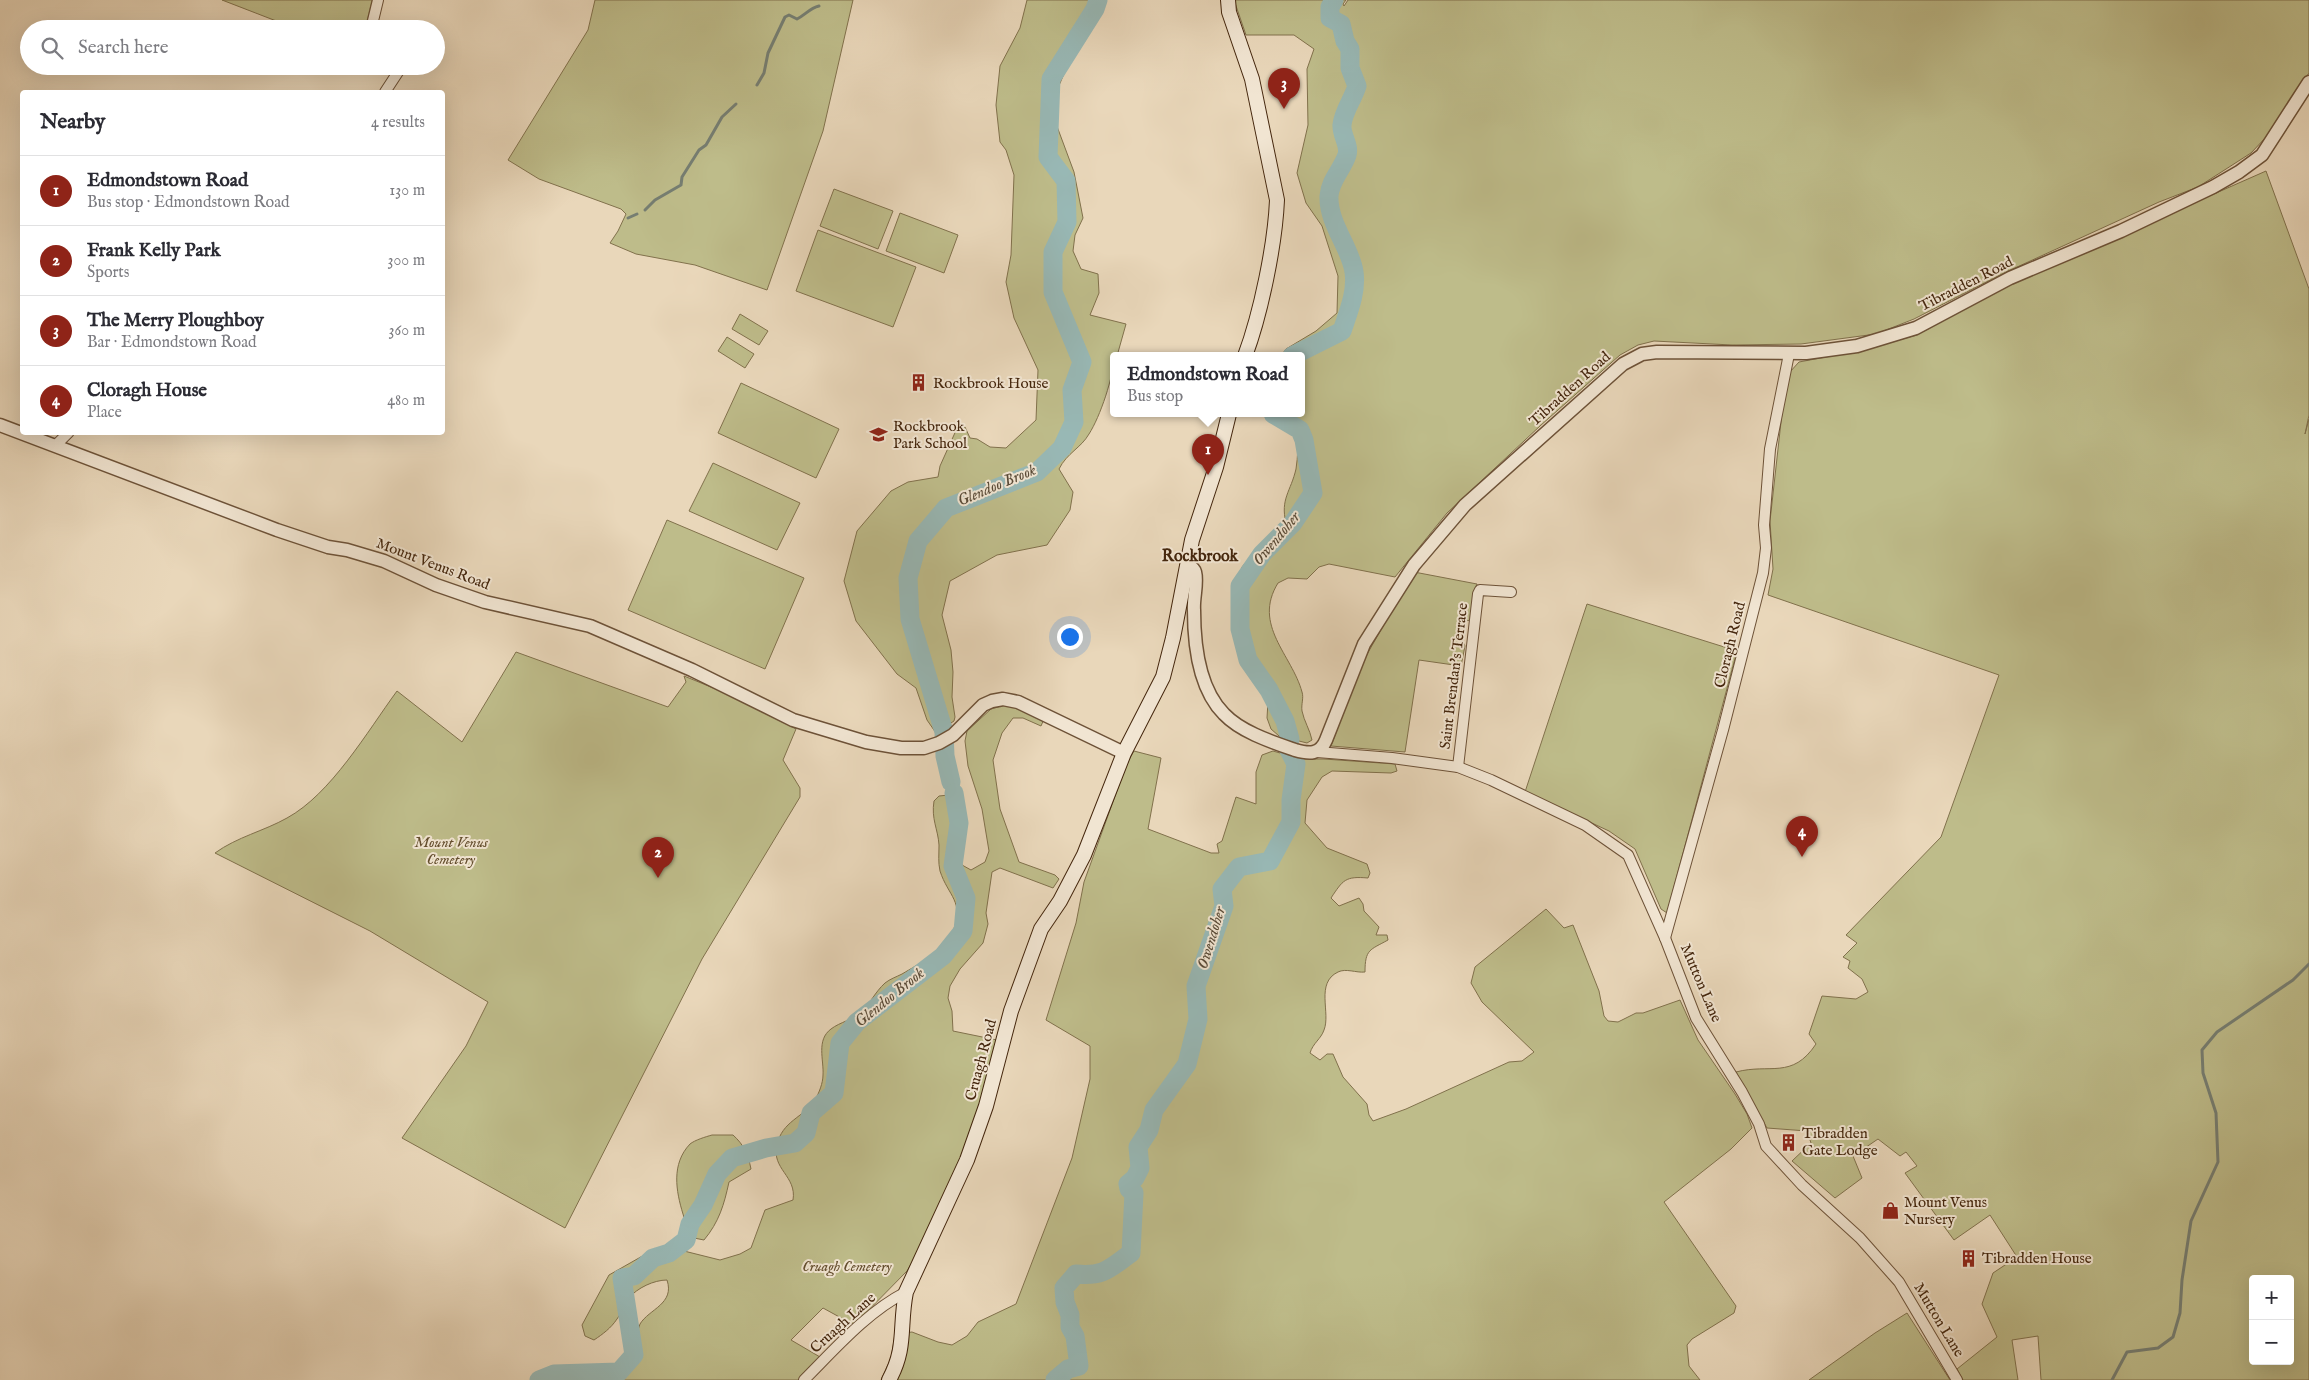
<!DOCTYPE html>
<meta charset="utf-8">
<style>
body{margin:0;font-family:"IM FELL English",serif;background:#f2f2f3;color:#2b2b33}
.controls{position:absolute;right:15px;bottom:15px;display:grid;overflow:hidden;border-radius:5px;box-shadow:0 5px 20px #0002}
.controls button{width:45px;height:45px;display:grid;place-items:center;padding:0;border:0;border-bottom:1px solid #e1e1e2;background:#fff;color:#2b2b33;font:25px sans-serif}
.you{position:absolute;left:1069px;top:636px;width:18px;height:18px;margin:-12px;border:4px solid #fff;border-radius:50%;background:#1a73e8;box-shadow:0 0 0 8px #1a73e833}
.badge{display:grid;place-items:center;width:32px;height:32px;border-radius:50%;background:#8f2418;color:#fff;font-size:16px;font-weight:700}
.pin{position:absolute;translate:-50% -41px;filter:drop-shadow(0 1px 2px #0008)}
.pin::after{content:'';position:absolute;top:26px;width:18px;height:15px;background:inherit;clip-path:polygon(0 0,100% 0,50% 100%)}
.popup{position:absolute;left:1110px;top:352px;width:195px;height:65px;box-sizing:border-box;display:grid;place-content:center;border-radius:5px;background:#fff;filter:drop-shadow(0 1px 4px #0005);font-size:16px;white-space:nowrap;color:#7c7c81}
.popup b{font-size:19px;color:#2b2b33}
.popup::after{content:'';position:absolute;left:50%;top:100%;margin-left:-10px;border:10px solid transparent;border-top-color:#fff}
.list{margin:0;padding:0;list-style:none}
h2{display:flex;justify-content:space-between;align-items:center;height:65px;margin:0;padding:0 20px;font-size:21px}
h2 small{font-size:16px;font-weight:400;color:#7c7c81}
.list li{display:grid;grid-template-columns:32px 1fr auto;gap:15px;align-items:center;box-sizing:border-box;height:70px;padding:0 20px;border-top:1px solid #e1e1e2}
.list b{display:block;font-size:19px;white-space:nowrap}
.list p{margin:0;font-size:16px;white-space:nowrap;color:#7c7c81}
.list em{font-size:16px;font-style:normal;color:#7c7c81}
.icon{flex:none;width:28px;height:28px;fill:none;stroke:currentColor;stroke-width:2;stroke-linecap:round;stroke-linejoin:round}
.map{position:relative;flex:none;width:2309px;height:1380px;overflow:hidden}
.search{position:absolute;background:#fff;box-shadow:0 5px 20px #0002;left:20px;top:20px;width:425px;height:55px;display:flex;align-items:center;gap:12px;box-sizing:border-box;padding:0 18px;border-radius:28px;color:#7c7c81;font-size:19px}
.panel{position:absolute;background:#fff;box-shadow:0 5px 20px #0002;left:20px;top:90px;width:425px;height:345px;border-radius:5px}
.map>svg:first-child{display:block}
.green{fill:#bebc8a;stroke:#81714c;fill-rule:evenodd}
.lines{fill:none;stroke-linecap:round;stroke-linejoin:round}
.stream{stroke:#767e72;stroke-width:3}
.river{stroke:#98b8b5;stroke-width:19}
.minor-casing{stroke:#6d5238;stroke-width:12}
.tertiary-casing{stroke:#6d5238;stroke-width:15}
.secondary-casing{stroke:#44260d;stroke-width:16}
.minor{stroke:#f1e5d2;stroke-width:10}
.tertiary{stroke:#f1e5d2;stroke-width:12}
.secondary{stroke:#f1e5d2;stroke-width:14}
.labels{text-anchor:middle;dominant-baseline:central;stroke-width:4;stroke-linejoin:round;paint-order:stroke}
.street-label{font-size:15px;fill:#44260d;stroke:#f1e5d2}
.poi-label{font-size:15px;fill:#44260d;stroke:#f1e5d2;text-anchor:start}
.park-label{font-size:15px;font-style:italic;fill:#624c2c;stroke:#f1e5d2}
.water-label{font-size:16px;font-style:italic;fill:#594a37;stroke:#f1e5d2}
.neighbourhood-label{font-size:16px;font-weight:bold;fill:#44260d;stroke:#f1e5d2}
</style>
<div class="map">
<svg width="2309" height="1380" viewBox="0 0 2309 1380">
<rect width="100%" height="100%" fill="#e9d7ba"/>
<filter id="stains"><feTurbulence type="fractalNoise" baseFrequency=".004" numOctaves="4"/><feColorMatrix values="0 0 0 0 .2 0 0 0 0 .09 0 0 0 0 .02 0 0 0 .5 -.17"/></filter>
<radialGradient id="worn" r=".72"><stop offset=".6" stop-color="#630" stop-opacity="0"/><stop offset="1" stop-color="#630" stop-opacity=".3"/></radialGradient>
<g class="green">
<polygon points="222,0 372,0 365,29 297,29"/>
<polygon points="595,0 853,0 823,131 767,290 695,265 636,254 610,243 618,231 626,214 621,209 539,179 508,160 588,30"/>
<path d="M 1027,0 L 1103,0 L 1103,8 L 1067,67 L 1054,97 L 1055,121 L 1074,172 L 1083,218 L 1075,235 L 1073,251 L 1081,269 L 1098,274 L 1099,293 L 1090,315 L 1126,324 L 1117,356 L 1114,356 C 1114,376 1100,417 1089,434 C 1081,448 1067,453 1059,469 L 1073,492 L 1070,510 L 1047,545 L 997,555 L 950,581 L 942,615 L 951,650 L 953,672 L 952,697 L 955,717 L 954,721 L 936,733 L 927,720 L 916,688 L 897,674 L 856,621 L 844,581 L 857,531 L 891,491 L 908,482 L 938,477 L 940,466 L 958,426 L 965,427 L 970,438 L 977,439 L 990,447 L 1006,448 L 1036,420 L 1038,370 L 1014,318 L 1006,282 L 1011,255 L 1014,175 L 1006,150 L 1000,142 L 996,105 L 1000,66 L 1020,28 Z"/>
<path d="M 1234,0 L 1346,0 L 1343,4 L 1344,6 L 1348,0 L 2309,0 L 2309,73 L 2268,135 L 2251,153 L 2198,187 L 2159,202 L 2004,273 L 1914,319 L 1876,334 L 1801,344 L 1732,345 L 1654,341 L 1638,345 L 1620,355 L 1540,426 L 1447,513 L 1395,577 L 1329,564 L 1319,567 L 1307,579 L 1288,578 L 1278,583 C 1252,625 1292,655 1302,692 C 1304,698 1301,704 1302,711 C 1304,721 1310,730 1312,740 L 1307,743 L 1279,736 L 1271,729 L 1267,718 L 1268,701 L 1263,687 L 1262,673 L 1239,634 L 1234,618 L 1237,583 L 1242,567 L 1254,553 L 1265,544 L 1272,541 L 1286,523 C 1280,499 1291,491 1296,469 C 1298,456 1298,445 1298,432 C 1288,424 1276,423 1267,414 L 1302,414 L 1302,356 L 1281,356 L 1286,349 L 1316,331 L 1337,313 L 1338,276 L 1322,226 L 1306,203 L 1297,173 L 1308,125 L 1307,69 L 1314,49 L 1294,35 L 1246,35 Z"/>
<path d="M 2266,171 L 2309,289 L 2309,415 L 2305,434 L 2309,419 L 2309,1380 L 2041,1380 L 2038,1336 L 2012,1340 L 2018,1380 L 1963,1380 L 1957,1369 L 1997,1337 L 1982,1304 L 1993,1273 L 2017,1257 L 1990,1215 L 1954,1240 L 1905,1173 L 1917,1166 L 1906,1152 L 1900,1156 L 1878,1139 L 1853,1156 L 1862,1178 L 1835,1198 L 1792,1161 L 1811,1143 L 1807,1131 L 1767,1128 L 1736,1072 C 1770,1063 1792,1080 1816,1044 L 1809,1034 L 1822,996 L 1856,999 L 1868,992 L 1862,979 L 1848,968 L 1850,961 L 1843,957 L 1857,943 L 1846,935 L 1941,837 L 1999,675 L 1768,595 L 1773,569 L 1770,521 L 1785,386 L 1789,373 L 1799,362 L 1858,351 L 1917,335 L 2012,283 ZM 2253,1279 L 2290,1279 L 2290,1361 L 2253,1361 Z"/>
<polygon points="834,189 893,211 878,249 820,226"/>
<polygon points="900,213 958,235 944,273 886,251"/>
<polygon points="818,230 916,267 893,327 796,291"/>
<polygon points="740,314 768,331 759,345 732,329"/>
<polygon points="727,337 754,354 745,368 718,351"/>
<polygon points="741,383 839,429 816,478 718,433"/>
<polygon points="713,463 800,503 777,550 689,511"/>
<polygon points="667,520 804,578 765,669 628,610"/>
<polygon points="1414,572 1477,584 1472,620 1464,621 1462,639 1465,646 1461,666 1419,660 1405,752 1331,746 1362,663"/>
<polygon points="1587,604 1737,651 1667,913 1661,909 1635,849 1609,831 1525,792"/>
<path d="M 516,652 L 668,707 L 686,682 L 684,676 L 738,698 L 796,729 L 783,760 L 800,788 L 800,797 L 702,959 L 565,1228 L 402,1138 L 466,1046 L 488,1002 L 370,931 L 215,853 C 237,837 264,831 287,818 C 331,794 367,732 397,691 L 462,742 Z"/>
<path d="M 1008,704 L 1044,719 L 1041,726 L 1023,718 L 1013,718 L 1002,733 L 993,760 L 1000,809 L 1019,862 L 1055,875 L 1059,879 L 1053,888 L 1000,868 L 992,872 L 986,913 L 988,924 L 983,943 L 960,969 L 950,986 L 948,998 L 952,1011 L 953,1031 L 997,1040 L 980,1108 L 959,1164 L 921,1247 L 907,1271 L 854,1325 L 823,1308 L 791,1340 L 820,1357 L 798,1380 L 605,1380 C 615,1369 625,1359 633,1346 C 637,1340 637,1331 640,1324 C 649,1309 675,1304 667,1280 C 654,1280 637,1288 629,1298 C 624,1304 622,1313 617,1319 C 611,1328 603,1334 594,1340 L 585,1336 L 582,1325 L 609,1275 L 653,1250 L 672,1248 L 720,1260 L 740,1254 L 751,1248 L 765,1210 L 793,1200 C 797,1176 771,1169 777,1145 C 782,1121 803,1118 815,1100 C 819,1093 823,1083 823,1075 C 824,1060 816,1040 831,1029 C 840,1022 853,1020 861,1012 C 870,1004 875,992 885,983 C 890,979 896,977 902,974 C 919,964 945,950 953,931 C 965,902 948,896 940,871 C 938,862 939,855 939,845 C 938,829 931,819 934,801 L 939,796 L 949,795 C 962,812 955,845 962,865 L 971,870 L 985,862 L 989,851 L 982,809 L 968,766 L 965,741 L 967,731 L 991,709 Z"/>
<path d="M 1134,751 L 1161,758 L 1148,829 L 1211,853 L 1219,853 L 1217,844 L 1222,841 L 1236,797 L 1256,804 L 1256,772 L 1262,755 L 1273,751 L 1301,759 L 1324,759 L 1395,764 L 1397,771 L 1391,773 L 1332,771 L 1322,777 L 1307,800 L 1305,823 L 1327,848 L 1367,864 L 1370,873 L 1368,878 C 1345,876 1343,880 1331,898 L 1339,906 L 1359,898 L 1363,904 L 1364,911 L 1379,927 L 1376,935 L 1387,935 L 1388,940 C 1370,950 1365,949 1365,972 C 1356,973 1346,968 1338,972 C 1315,983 1331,1013 1324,1030 C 1321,1039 1313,1043 1310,1053 L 1320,1060 L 1327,1054 L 1333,1054 L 1343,1077 L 1367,1104 L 1369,1115 L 1373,1121 L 1406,1109 L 1509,1062 L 1522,1061 L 1534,1052 L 1482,1002 L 1471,983 L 1475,967 L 1546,909 L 1564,928 L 1573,925 L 1599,991 L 1604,1016 L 1608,1021 L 1618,1022 L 1636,1013 L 1643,1013 L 1680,1000 L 1698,1040 L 1735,1094 L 1747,1114 L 1752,1128 L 1731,1149 L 1664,1202 L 1736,1306 L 1734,1313 L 1692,1339 L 1687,1345 L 1689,1366 L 1700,1380 L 881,1380 L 891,1358 L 895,1334 L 912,1332 L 938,1342 L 952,1345 L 967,1336 L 978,1322 L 1016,1304 L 1072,1158 L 1090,1079 L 1090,1046 L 1046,1020 L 1076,923 L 1084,882 L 1127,763 Z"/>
<path d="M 712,1135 L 733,1135 C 744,1145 748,1154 751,1169 L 729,1182 C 724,1205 719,1222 704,1240 L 694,1238 C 687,1230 686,1224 683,1214 C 676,1191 671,1164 690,1144 C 695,1140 705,1137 712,1135 Z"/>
<polygon points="1907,1313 1950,1380 1809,1380 1875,1333"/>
</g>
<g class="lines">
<g class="stream">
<path d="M 757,85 L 764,73 L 768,53 L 785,17 L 789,15 L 797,19 C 805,15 810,8 819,6"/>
<polyline points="645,210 655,200 681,185 682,177 699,150 706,145 722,117 736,104"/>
<polyline points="628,218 637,214"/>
<polyline points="2112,1380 2127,1352 2158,1348 2173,1337 2180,1313 2182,1280 2191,1221 2218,1162 2216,1113 2203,1073 2202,1050 2217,1032 2293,980 2309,964"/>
</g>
<g class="river">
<path d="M 1292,356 L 1342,331 C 1348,313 1357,292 1354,272 C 1351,248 1328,224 1329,196 C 1330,180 1342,170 1347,155 C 1350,145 1341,135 1342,125 C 1343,112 1353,99 1357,86 L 1350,68 L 1350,49 L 1345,41 L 1341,24 L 1330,18 L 1330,7 L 1334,0"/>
<polyline points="951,782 945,756 944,732 910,619 908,578 918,541 946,508 1037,472 1062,448 1074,422 1072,390 1082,362 1053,292 1053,252 1067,222 1066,181 1048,157 1051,79 1095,9 1098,0"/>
<polyline points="539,1380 554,1374 619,1372 634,1355 622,1278 634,1276 653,1258 669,1253 686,1240 690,1224 703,1205 717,1174 732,1158 766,1148 795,1143 806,1133 811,1113 834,1093 840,1043 857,1022 943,956 963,931 966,898 953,866 959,823 954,793"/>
<path d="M 1055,1380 L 1068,1369 L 1079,1366 L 1075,1336 L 1070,1327 L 1070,1315 L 1065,1302 L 1064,1288 L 1076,1274 C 1104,1277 1110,1268 1131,1253 L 1134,1193 L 1129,1189 L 1128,1184 L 1135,1178 L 1140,1168 L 1138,1147 L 1149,1130 L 1154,1110 L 1187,1064 L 1198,1019 L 1196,986 L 1224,906 L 1222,889 L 1239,867 L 1270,861 L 1291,822 L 1291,800 L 1296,764 L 1288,748 L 1290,739 L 1285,721 L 1269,690 L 1248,660 L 1240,629 L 1240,586 L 1262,554 L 1293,523 L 1313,493 L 1304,440 L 1300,430 L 1273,414"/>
</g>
<defs>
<g id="minor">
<polyline points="371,29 378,0"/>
<polyline points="385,92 402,66"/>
<polyline points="56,445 69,432"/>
<polyline points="1317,752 1392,758 1458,767 1491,780 1585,825 1628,855 1665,938 1696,1018 1742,1092 1759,1124 1766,1146 1802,1185 1860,1238 1899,1282 1957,1380"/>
<polyline points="1458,767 1478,594 1480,590 1511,592"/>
<polyline points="1665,938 1723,730 1763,573 1766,548 1764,525 1770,449 1789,354"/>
<path d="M 804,1380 C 835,1349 867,1312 906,1292"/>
</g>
<g id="tertiary">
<polyline points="0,425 277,530 328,547 347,550 384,561 436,585 485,602 590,626 692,670 793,720 866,742 901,748 924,748 939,743 953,735 983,705 992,701 1003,699 1018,702 1124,753"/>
<path d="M 1187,564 C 1190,566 1194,568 1195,572 C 1198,583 1193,598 1194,610 C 1194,643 1199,689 1224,714 C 1241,732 1272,742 1295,750 C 1309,754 1320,755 1326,740 L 1364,644 L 1414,565 L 1465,505 L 1623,364 L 1642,354 L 1657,352 L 1806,353 L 1857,346 L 1916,328 L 2010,278 L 2121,231 L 2213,187 L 2239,172 L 2262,155 L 2309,82"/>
</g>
<g id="secondary">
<path d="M 1228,0 L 1229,12 L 1252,79 L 1277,200 C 1275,245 1261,313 1245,356"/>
<path d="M 889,1380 C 907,1347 899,1327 906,1292 L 967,1160 L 986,1106 L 1011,1011 L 1041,929 L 1060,901 L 1084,855 L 1124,753 L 1163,677 L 1173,638 L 1192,540 L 1216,467 L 1229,414"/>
</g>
</defs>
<use href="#minor" class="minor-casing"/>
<use href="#tertiary" class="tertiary-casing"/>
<use href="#secondary" class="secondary-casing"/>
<use href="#minor" class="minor"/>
<use href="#tertiary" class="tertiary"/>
<use href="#secondary" class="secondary"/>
</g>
<defs>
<symbol id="building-bare" viewBox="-9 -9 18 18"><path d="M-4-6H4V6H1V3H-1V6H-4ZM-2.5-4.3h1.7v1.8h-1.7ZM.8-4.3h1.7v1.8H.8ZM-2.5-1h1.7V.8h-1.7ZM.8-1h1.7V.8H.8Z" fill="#8f2418" stroke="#f1e5d2" stroke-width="2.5" paint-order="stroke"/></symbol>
<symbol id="school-bare" viewBox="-9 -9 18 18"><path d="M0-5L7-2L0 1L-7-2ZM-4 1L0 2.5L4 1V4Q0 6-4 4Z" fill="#8f2418" stroke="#f1e5d2" stroke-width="2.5" paint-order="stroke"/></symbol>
<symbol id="shop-bare" viewBox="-9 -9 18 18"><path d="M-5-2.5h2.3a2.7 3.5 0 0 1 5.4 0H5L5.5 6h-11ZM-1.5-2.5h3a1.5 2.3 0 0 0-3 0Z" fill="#8f2418" stroke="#f1e5d2" stroke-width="2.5" paint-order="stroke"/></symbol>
</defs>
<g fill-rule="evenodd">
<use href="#building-bare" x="906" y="370" width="25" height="25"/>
<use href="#school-bare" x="866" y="422" width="25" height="25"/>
<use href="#building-bare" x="1776" y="1130" width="25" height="25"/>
<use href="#shop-bare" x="1878" y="1198" width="25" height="25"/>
<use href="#building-bare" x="1956" y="1246" width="25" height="25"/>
</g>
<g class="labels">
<g class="street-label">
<text transform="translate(1966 284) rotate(-27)">Tibradden Road</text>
<text transform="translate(1570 389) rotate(-42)">Tibradden Road</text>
<text transform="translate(433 564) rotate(21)">Mount Venus Road</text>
<text transform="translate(1730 645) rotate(-76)">Cloragh Road</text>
<text transform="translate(1454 676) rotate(-83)">Saint Brendan's Terrace</text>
<text transform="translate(1701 983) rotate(67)">Mutton Lane</text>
<text transform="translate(981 1060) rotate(-75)">Cruagh Road</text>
<text transform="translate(1939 1320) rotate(59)">Mutton Lane</text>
<text transform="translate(843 1323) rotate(-42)">Cruagh Lane</text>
</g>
<g class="poi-label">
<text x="933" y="383">Rockbrook House</text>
<text x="893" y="426">Rockbrook<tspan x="893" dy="17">Park School</tspan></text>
<text x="1802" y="1133">Tibradden<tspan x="1802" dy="17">Gate Lodge</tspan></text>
<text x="1904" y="1202">Mount Venus<tspan x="1904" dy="17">Nursery</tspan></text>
<text x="1982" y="1258">Tibradden House</text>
</g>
<g class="park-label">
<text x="451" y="842">Mount Venus<tspan x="451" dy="17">Cemetery</tspan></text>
<text x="847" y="1266">Cruagh Cemetery</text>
</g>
<g class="water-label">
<text transform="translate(997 486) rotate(-23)">Glendoo Brook</text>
<text transform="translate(1277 539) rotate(-50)">Owendoher</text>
<text transform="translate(1212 938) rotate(-73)">Owendoher</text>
<text transform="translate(890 998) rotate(-39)">Glendoo Brook</text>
</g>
<g class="neighbourhood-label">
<text x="1200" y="557">Rockbrook</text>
</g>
</g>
<rect width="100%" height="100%" filter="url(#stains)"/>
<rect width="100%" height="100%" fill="url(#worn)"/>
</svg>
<div class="controls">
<button>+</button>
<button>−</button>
</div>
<div class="you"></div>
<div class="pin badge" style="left:1208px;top:475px">1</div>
<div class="popup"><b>Edmondstown Road</b>Bus stop</div>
<div class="pin badge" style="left:658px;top:878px">2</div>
<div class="pin badge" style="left:1284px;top:109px">3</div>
<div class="pin badge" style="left:1802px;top:857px">4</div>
<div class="search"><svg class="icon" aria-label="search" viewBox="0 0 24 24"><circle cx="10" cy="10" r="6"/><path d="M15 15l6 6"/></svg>Search here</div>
<section class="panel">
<h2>Nearby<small>4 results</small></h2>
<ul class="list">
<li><span class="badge">1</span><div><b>Edmondstown Road</b><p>Bus stop · Edmondstown Road</p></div><em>130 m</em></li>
<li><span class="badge">2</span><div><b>Frank Kelly Park</b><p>Sports</p></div><em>300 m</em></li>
<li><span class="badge">3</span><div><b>The Merry Ploughboy</b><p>Bar · Edmondstown Road</p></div><em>360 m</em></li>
<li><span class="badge">4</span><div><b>Cloragh House</b><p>Place</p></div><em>480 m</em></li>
</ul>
</section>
</div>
